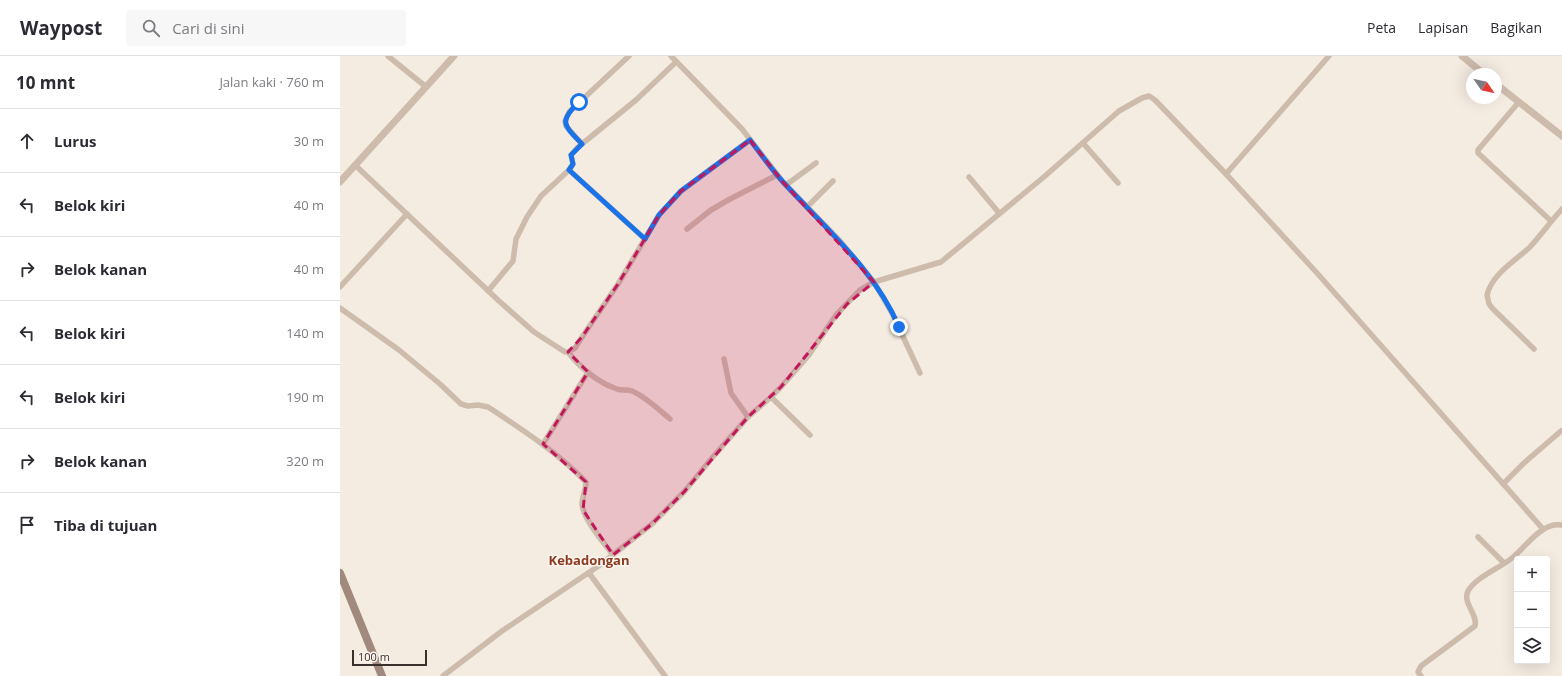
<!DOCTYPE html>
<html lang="id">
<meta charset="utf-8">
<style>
body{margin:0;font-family:"Open Sans",sans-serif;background:#f7f7f7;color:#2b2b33}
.controls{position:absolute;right:12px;bottom:12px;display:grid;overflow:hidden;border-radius:4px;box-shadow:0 4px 16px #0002}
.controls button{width:36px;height:36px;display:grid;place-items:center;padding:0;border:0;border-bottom:1px solid #e1e1e2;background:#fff;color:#2b2b33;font:20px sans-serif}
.compass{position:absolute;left:1126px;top:12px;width:36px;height:36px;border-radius:50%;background:#fff;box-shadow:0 4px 16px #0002;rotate:124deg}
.scale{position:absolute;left:12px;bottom:10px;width:75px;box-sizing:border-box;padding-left:4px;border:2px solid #3b302b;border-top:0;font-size:11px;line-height:14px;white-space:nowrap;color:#3b302b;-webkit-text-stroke:3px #fbf5ee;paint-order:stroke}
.stop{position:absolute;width:12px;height:12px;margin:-9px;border:3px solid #1a73e8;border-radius:50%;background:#fff}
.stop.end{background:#1a73e8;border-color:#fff;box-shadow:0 1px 4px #0008}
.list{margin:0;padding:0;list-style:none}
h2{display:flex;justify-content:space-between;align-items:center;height:52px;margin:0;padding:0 16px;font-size:17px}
h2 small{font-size:13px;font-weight:400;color:#7c7c81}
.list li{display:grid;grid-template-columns:26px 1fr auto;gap:12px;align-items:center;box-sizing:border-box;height:64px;padding:0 16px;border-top:1px solid #e1e1e2}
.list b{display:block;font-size:15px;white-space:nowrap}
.list em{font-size:13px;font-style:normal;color:#7c7c81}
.icon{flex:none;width:22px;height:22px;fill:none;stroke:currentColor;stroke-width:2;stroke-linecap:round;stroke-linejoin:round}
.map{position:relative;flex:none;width:1222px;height:620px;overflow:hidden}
header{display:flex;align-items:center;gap:24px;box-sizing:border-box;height:56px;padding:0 20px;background:#fff;border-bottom:1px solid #e1e1e2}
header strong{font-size:19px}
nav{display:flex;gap:22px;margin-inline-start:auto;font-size:14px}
.search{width:280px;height:36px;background:#f7f7f7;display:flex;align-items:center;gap:10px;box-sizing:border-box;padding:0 14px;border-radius:4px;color:#7c7c81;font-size:15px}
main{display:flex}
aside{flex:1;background:#fff}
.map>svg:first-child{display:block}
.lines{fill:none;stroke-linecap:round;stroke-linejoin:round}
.minor{stroke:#cdbbac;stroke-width:5.5}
.tertiary{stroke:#cdbbac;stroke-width:7}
.secondary{stroke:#a18a7d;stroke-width:8}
.route{stroke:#1a73e8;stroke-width:5}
.marked{fill:#c2185b;fill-opacity:0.2;stroke:#c2185b;stroke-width:3;stroke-dasharray:8 5;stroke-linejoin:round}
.labels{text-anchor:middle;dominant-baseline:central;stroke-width:3;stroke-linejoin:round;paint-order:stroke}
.quarter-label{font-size:13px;font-weight:bold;fill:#8c3b22;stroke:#fbf5ee}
</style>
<header>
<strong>Waypost</strong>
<div class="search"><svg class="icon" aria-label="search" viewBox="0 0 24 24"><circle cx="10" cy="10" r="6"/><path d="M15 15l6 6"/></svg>Cari di sini</div>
<nav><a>Peta</a><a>Lapisan</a><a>Bagikan</a></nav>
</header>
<main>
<aside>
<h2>10 mnt<small>Jalan kaki · 760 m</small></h2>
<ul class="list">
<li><svg class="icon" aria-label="ahead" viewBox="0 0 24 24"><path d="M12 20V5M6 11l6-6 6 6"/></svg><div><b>Lurus</b></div><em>30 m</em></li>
<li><svg class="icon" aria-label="left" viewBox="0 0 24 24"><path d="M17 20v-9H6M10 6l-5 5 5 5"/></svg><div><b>Belok kiri</b></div><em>40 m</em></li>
<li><svg class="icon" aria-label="right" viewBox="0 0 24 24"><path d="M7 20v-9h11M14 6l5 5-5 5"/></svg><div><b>Belok kanan</b></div><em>40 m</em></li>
<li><svg class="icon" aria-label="left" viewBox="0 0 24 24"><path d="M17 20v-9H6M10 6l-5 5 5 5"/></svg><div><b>Belok kiri</b></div><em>140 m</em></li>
<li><svg class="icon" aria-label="left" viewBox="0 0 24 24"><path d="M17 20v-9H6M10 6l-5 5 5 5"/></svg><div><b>Belok kiri</b></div><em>190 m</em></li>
<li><svg class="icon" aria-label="right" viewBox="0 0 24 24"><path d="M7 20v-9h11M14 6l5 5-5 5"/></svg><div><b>Belok kanan</b></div><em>320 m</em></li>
<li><svg class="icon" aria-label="arrive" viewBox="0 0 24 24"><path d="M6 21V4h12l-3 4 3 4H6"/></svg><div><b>Tiba di tujuan</b></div></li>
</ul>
</aside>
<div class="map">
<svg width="1222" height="620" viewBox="0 0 1222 620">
<rect width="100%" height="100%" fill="#f4ebe1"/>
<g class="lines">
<g class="minor">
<polyline points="48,0 85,30"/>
<polyline points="331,0 402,73 443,126 500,185 534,226 552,257 580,317"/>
<polyline points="1178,47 1138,94 1138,97 1211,165"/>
<polyline points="743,87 778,127"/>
<polyline points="242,88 226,70 225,65 229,56 289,0"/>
<polyline points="15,109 159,245 194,276 225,296 228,296 235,292 242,281 278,228 319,159 341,135 410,84"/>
<polyline points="229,114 305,183"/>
<polyline points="886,118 989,0"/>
<polyline points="629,121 659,157"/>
<polyline points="446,129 476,107"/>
<polyline points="467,151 493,125"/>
<polyline points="347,173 371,154 390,143 437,119"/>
<polyline points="0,231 67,158"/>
<polyline points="148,235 173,205 176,183 187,161 201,140 229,114 233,108 231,99 237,92 296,44 336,6"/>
<path d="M 0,252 L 59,294 L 100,328 L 121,348 L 128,350 L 138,349 L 148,351 C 183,374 217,396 246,426 C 246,433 242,441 242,448 C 243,463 264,487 273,499"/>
<path d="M 1194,293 L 1153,253 L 1149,248 L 1147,239 C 1152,218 1175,205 1190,191 C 1201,179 1211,165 1222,153"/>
<path d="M 228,296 C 240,312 259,327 277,333 C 282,335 287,333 292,335 C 306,341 318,353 330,363"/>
<polyline points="384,303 391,337 408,361"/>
<polyline points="431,341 470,379"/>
<polyline points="203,388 248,316"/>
<polyline points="1163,428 1184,407 1221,375"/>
<polyline points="1138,481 1164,507"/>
<polyline points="249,517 325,620"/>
<polyline points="103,620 162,575 260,509 312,468 344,436 372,402 408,361 431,341 441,331 469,299 496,259 520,234 534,226 601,206 705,120 779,55 802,42 809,40 815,44 886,118 977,217 1203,473"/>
<path d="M 1081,620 L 1078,616 L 1081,610 L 1135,570 C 1138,558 1122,547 1128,535 C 1136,521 1160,512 1172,502 C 1183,493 1192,480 1204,473 C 1210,469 1215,468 1222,469"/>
</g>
<g class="tertiary">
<polyline points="1122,0 1144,18"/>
<polyline points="1156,28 1222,80"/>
<polyline points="0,126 114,0"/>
</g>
<polyline class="secondary" points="0,517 42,620"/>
</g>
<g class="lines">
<path class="route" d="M 239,46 C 218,66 224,69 242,88 L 231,99 L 233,108 L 229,114 L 305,183 L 319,159 L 341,135 L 410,84 C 421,98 432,114 444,127 C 485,172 535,214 559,271"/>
</g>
<path class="marked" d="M 410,84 L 443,126 L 534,226 L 507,248 L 441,331 L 408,361 L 344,436 L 312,468 L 273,499 L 243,454 L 246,426 L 203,388 L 248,316 L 228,296 L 242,281 L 278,228 L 319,159 L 341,135 Z"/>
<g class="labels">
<g class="quarter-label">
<text x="249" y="504">Kebadongan</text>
</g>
</g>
</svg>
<div class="controls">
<button>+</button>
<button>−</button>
<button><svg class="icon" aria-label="layers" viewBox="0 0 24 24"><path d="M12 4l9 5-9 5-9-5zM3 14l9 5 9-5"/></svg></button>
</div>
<svg class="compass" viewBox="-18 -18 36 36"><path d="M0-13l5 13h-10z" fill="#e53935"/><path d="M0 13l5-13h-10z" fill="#7c7c81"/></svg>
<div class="scale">100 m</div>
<div class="stop" style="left:239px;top:46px"></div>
<div class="stop end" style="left:559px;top:271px"></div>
</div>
</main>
